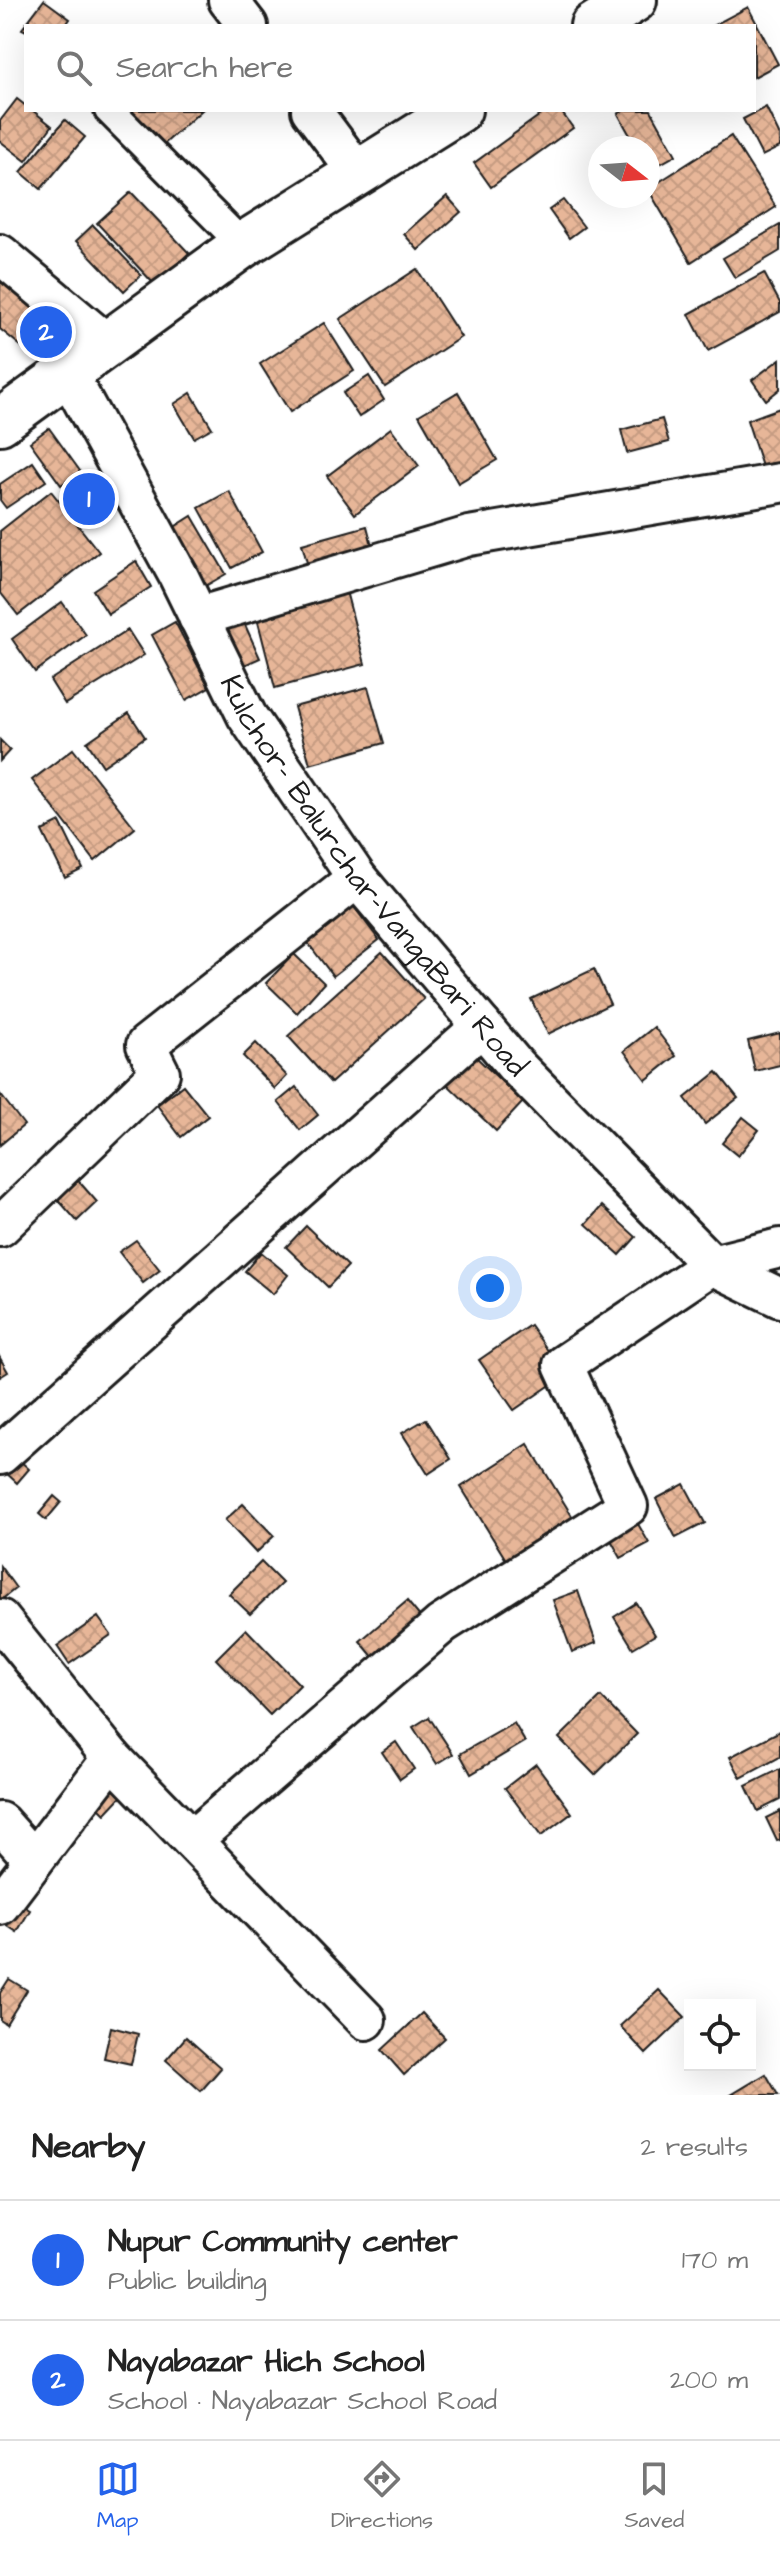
<!DOCTYPE html>
<meta charset="utf-8">
<style>
body{margin:0;font-family:"Architects Daughter",sans-serif;background:#f2f2f2;color:#222}
.controls{position:absolute;right:24px;bottom:24px;display:grid;overflow:hidden;border-radius:0px;box-shadow:0 8px 32px #0002}
.controls button{width:72px;height:72px;display:grid;place-items:center;padding:0;border:0;border-bottom:2px solid #e0e0e0;background:#fff;color:#222;font:40px sans-serif}
.compass{position:absolute;left:588px;top:136px;width:72px;height:72px;border-radius:50%;background:#fff;box-shadow:0 8px 32px #0002;rotate:107deg}
.you{position:absolute;left:490px;top:1288px;width:28px;height:28px;margin:-20px;border:6px solid #fff;border-radius:50%;background:#1a73e8;box-shadow:0 0 0 12px #1a73e833}
.badge{display:grid;place-items:center;width:52px;height:52px;border-radius:50%;background:#2563eb;color:#fff;font-size:26px;font-weight:700}
.pin{position:absolute;translate:-50% -50%;border:4px solid #fff;box-shadow:0 2px 8px #0006}
.list{margin:0;padding:0;list-style:none}
h2{display:flex;justify-content:space-between;align-items:center;height:104px;margin:0;padding:0 32px;font-size:34px}
h2 small{font-size:26px;font-weight:400;color:#767676}
.list li{display:grid;grid-template-columns:52px 1fr auto;gap:24px;align-items:center;box-sizing:border-box;height:120px;padding:0 32px;border-top:2px solid #e0e0e0}
.list b{display:block;font-size:30px;white-space:nowrap}
.list p{margin:0;font-size:26px;white-space:nowrap;color:#767676}
.list em{font-size:26px;font-style:normal;color:#767676}
.icon{flex:none;width:44px;height:44px;fill:none;stroke:currentColor;stroke-width:2;stroke-linecap:round;stroke-linejoin:round}
.map{position:relative;flex:none;width:780px;height:2095px;overflow:hidden}
.search{position:absolute;background:#fff;box-shadow:0 8px 32px #0002;left:24px;right:24px;top:24px;height:88px;display:flex;align-items:center;gap:20px;box-sizing:border-box;padding:0 28px;border-radius:0px;color:#767676;font-size:30px}
.sheet{height:344px;background:#fff}
nav{display:flex;justify-content:space-around;align-items:center;box-sizing:border-box;height:112px;border-top:2px solid #e0e0e0;background:#fff;font-size:22px;color:#767676}
nav a{display:grid;justify-items:center;gap:4px}
nav .on{color:#2563eb}
.map>svg:first-child{display:block}
.building{fill:url(#building-cross-hatch);stroke:#1c1c1c;stroke-width:2}
.lines{fill:none;stroke-linecap:round;stroke-linejoin:round}
.pedestrian-casing{stroke:#1c1c1c;stroke-width:34}
.minor-casing{stroke:#1c1c1c;stroke-width:44}
.secondary-casing{stroke:#1c1c1c;stroke-width:50}
.pedestrian{stroke:#fff;stroke-width:28}
.minor{stroke:#fff;stroke-width:38}
.secondary{stroke:#fff;stroke-width:44}
.labels{text-anchor:middle;dominant-baseline:central;stroke-width:6;stroke-linejoin:round;paint-order:stroke}
.street-label{font-size:30px;fill:#1c1c1c;stroke:#fff}
</style>
<div class="map">
<svg width="780" height="2095" viewBox="0 0 780 2095">
<defs>
<pattern id="building-cross-hatch" width="8" height="8" patternUnits="userSpaceOnUse" patternTransform="scale(2)"><rect width="8" height="8" fill="#e7b698"/><path d="M0 0l8 8M0 8l8-8" fill="none" stroke="#c69c82"/></pattern>
</defs>
<rect width="100%" height="100%" fill="#fff"/>
<filter id="ink" filterUnits="userSpaceOnUse"><feTurbulence type="fractalNoise" baseFrequency=".0125" numOctaves="2"/><feDisplacementMap in="SourceGraphic" scale="16" xChannelSelector="R" yChannelSelector="G"/><feConvolveMatrix kernelMatrix="1 2 1 2 8 2 1 2 1" color-interpolation-filters="sRGB"/></filter>
<g filter="url(#ink)">
<g class="building">
<polygon points="44,0 70,19 65,26 26,26 26,31 22,29"/>
<polygon points="748,7 778,64 754,77 754,26 714,25"/>
<polygon points="17,99 26,106 26,110 32,110 52,126 26,161 0,141 0,121"/>
<polygon points="766,107 780,136 780,147 762,156 743,119"/>
<polygon points="109,110 202,110 153,154"/>
<polygon points="547,110 560,110 573,128 491,187 474,163"/>
<polygon points="625,110 651,110 676,155 649,170 648,148 637,148 618,114"/>
<polygon points="65,120 85,137 41,189 21,172"/>
<polygon points="731,136 776,207 691,262 648,189"/>
<polygon points="131,192 189,253 155,285 97,223"/>
<polygon points="447,196 461,212 418,250 404,234"/>
<polygon points="563,200 584,227 569,238 549,210"/>
<polygon points="93,225 141,275 124,291 76,241"/>
<polygon points="780,225 780,251 735,278 723,258"/>
<polygon points="0,254 79,320 32,355 0,329"/>
<polygon points="417,269 461,337 385,387 340,319"/>
<polygon points="764,273 780,303 780,312 708,351 689,314"/>
<polygon points="324,323 354,371 290,412 260,364"/>
<polygon points="780,359 780,389 766,400 752,380"/>
<polygon points="369,376 384,400 359,417 343,393"/>
<polygon points="458,392 497,460 458,483 419,415"/>
<polygon points="191,393 212,428 194,438 174,404"/>
<polygon points="780,408 780,471 765,476 747,420"/>
<polygon points="662,419 669,442 627,453 621,430"/>
<polygon points="49,428 80,471 61,485 30,442"/>
<polygon points="391,428 419,466 355,514 327,476"/>
<polygon points="33,462 46,481 6,508 0,500 0,484"/>
<polygon points="51,491 99,552 18,615 0,592 0,531"/>
<polygon points="229,491 262,552 232,568 199,508"/>
<polygon points="192,516 226,574 202,588 168,531"/>
<polygon points="367,526 375,557 310,574 302,544"/>
<polygon points="136,561 151,587 108,614 93,590"/>
<polygon points="346,591 365,664 275,688 256,614"/>
<polygon points="62,602 86,635 35,672 12,639"/>
<polygon points="241,616 260,658 238,668 218,625"/>
<polygon points="175,622 209,687 186,700 152,635"/>
<polygon points="128,630 144,655 65,704 50,680"/>
<polygon points="368,687 384,743 310,764 294,707"/>
<polygon points="129,713 145,737 103,766 87,742"/>
<polygon points="0,740 10,750 0,761"/>
<polygon points="73,749 135,828 95,861 32,780"/>
<polygon points="60,822 83,869 65,878 42,831"/>
<polygon points="348,899 379,940 333,976 302,935"/>
<polygon points="382,952 424,999 331,1083 288,1036"/>
<polygon points="294,954 324,983 297,1013 266,983"/>
<polygon points="594,969 610,1004 548,1034 531,999"/>
<polygon points="654,1027 676,1056 646,1080 624,1051"/>
<polygon points="780,1033 780,1065 755,1071 748,1041"/>
<polygon points="256,1043 287,1076 275,1089 243,1056"/>
<polygon points="474,1055 523,1102 496,1131 447,1084"/>
<polygon points="717,1072 738,1098 705,1124 685,1098"/>
<polygon points="183,1085 208,1116 181,1137 157,1105"/>
<polygon points="296,1087 318,1115 300,1130 278,1102"/>
<polygon points="0,1094 24,1125 0,1145"/>
<polygon points="743,1117 759,1130 738,1156 722,1143"/>
<polygon points="75,1177 97,1202 77,1221 54,1195"/>
<polygon points="602,1206 636,1237 620,1255 586,1224"/>
<polygon points="306,1226 348,1266 328,1287 286,1247"/>
<polygon points="136,1240 160,1270 143,1283 119,1252"/>
<polygon points="261,1252 288,1275 273,1294 245,1271"/>
<polygon points="530,1325 565,1375 514,1410 479,1360"/>
<polygon points="0,1358 8,1372 0,1377"/>
<polygon points="426,1419 451,1459 428,1474 402,1433"/>
<polygon points="528,1444 580,1529 513,1571 461,1487"/>
<polygon points="17,1458 29,1469 17,1483 4,1471"/>
<polygon points="684,1484 705,1523 676,1538 656,1499"/>
<polygon points="54,1496 61,1502 46,1520 39,1514"/>
<polygon points="243,1504 274,1536 256,1553 225,1520"/>
<polygon points="638,1524 649,1543 621,1558 611,1540"/>
<polygon points="261,1562 282,1583 250,1614 229,1594"/>
<polygon points="0,1566 16,1588 0,1601"/>
<polygon points="578,1591 596,1643 572,1652 553,1600"/>
<polygon points="407,1601 421,1618 374,1658 360,1641"/>
<polygon points="636,1603 655,1635 633,1648 614,1617"/>
<polygon points="98,1617 111,1635 69,1664 57,1646"/>
<polygon points="246,1629 300,1685 270,1715 216,1659"/>
<polygon points="601,1697 637,1734 595,1775 559,1738"/>
<polygon points="429,1717 453,1754 437,1764 413,1727"/>
<polygon points="514,1723 525,1742 471,1774 460,1754"/>
<polygon points="780,1731 780,1757 741,1778 730,1757"/>
<polygon points="396,1742 414,1769 400,1779 382,1752"/>
<polygon points="536,1764 572,1813 541,1836 505,1788"/>
<polygon points="780,1769 780,1800 758,1811 746,1786"/>
<polygon points="106,1779 123,1795 105,1814 88,1797"/>
<polygon points="780,1811 780,1840 777,1841 766,1818"/>
<polygon points="13,1900 30,1910 17,1932 0,1921"/>
<polygon points="9,1979 27,1990 6,2024 0,2020 0,1993"/>
<polygon points="659,1990 685,2017 646,2054 620,2026"/>
<polygon points="422,2013 445,2038 404,2075 382,2050"/>
<polygon points="111,2027 138,2034 131,2064 104,2058"/>
<polygon points="186,2037 221,2068 201,2091 166,2060"/>
<polygon points="766,2074 778,2095 731,2095"/>
</g>
<g class="lines">
<defs>
<polyline id="pedestrian" points="109,110 243,245"/>
<g id="minor">
<polyline points="228,0 248,26"/>
<polyline points="311,110 358,173"/>
<polyline points="0,254 106,343"/>
<path id="s1" d="M 67,372 L 178,575 L 247,716 L 357,878 L 515,1065 L 712,1265 L 780,1298"/>
<polyline points="198,617 469,536 780,483"/>
<polyline points="0,1227 160,1073 146,1045 357,878"/>
<polyline points="0,1455 482,1026"/>
<polyline points="0,1619 112,1758"/>
<polyline points="0,1822 33,1859"/>
<polyline points="192,1840 442,1624 628,1506 563,1365 712,1265 780,1248"/>
<polyline points="0,1905 112,1758 366,2020"/>
</g>
<g id="secondary">
<polyline points="593,26 634,0"/>
<polyline points="0,422 243,245 459,110"/>
</g>
</defs>
<use href="#pedestrian" class="pedestrian-casing"/>
<use href="#minor" class="minor-casing"/>
<use href="#secondary" class="secondary-casing"/>
<use href="#pedestrian" class="pedestrian"/>
<use href="#minor" class="minor"/>
<use href="#secondary" class="secondary"/>
</g>
</g>
<g class="labels">
<g class="street-label">
<text stroke="none"><textPath href="#s1" startOffset="592">Kulchor- Balurchar-VangaBari Road</textPath></text>
</g>
</g>
</svg>
<div class="controls">
<button><svg class="icon" aria-label="locate" viewBox="0 0 24 24"><circle cx="12" cy="12" r="6"/><path d="M12 2v4M12 18v4M2 12h4M18 12h4"/></svg></button>
</div>
<svg class="compass" viewBox="-18 -18 36 36"><path d="M0-13l5 13h-10z" fill="#e53935"/><path d="M0 13l5-13h-10z" fill="#767676"/></svg>
<div class="you"></div>
<div class="pin badge" style="left:89px;top:499px">1</div>
<div class="pin badge" style="left:46px;top:332px">2</div>
<div class="search"><svg class="icon" aria-label="search" viewBox="0 0 24 24"><circle cx="10" cy="10" r="6"/><path d="M15 15l6 6"/></svg>Search here</div>
</div>
<section class="sheet">
<h2>Nearby<small>2 results</small></h2>
<ul class="list">
<li><span class="badge">1</span><div><b>Nupur Community center</b><p>Public building</p></div><em>170 m</em></li>
<li><span class="badge">2</span><div><b>Nayabazar Hich School</b><p>School · Nayabazar School Road</p></div><em>200 m</em></li>
</ul>
</section>
<nav>
<a class="on"><svg class="icon" aria-label="map" viewBox="0 0 24 24"><path d="M3 6l6-2 6 2 6-2v14l-6 2-6-2-6 2zM9 4v14M15 6v14"/></svg>Map</a>
<a><svg class="icon" aria-label="directions" viewBox="0 0 24 24"><path d="M12 3l9 9-9 9-9-9zM9 14v-3h6M13 9l2 2-2 2"/></svg>Directions</a>
<a><svg class="icon" aria-label="saved" viewBox="0 0 24 24"><path d="M7 4h10v16l-5-4-5 4z"/></svg>Saved</a>
</nav>
